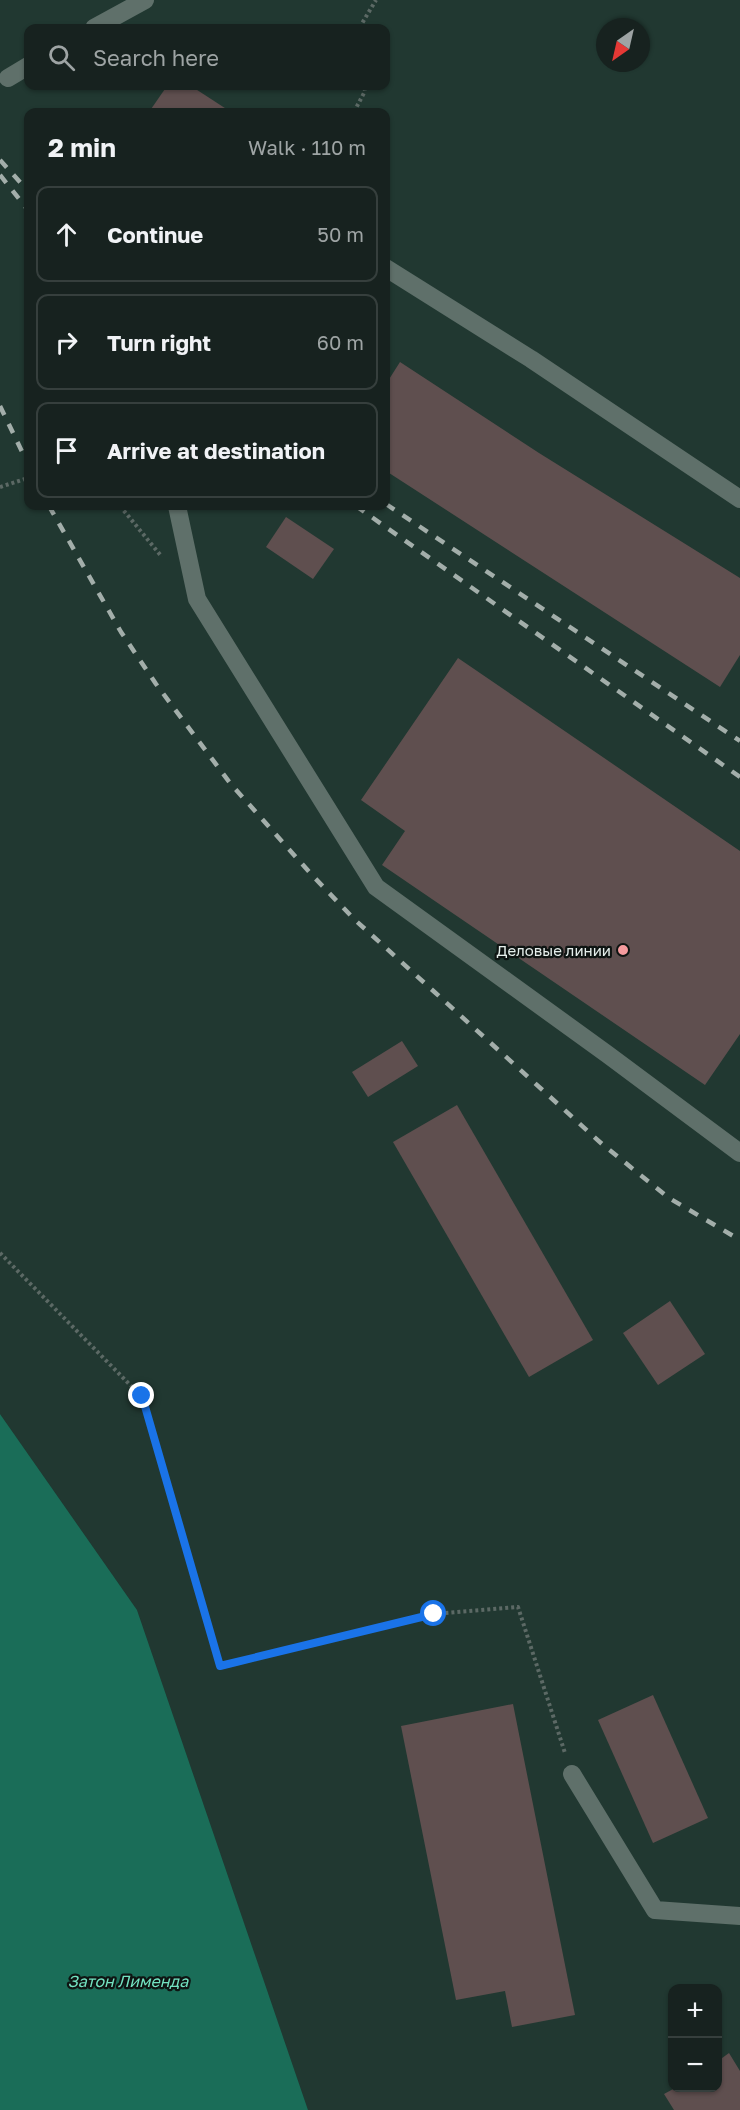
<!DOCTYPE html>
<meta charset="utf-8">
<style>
body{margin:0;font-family:"Golos Text",sans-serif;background:#242f2c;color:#f1f3f6}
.controls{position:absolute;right:18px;bottom:18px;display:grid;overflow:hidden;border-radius:12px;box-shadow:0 2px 4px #0004}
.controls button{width:54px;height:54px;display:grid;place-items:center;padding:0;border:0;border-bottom:2px solid #363f3d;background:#17221f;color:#f1f3f6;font:30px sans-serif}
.compass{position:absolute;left:596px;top:18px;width:54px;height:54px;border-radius:50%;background:#17221f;box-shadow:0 2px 4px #0004;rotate:214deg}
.stop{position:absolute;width:18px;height:18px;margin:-14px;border:4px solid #1a73e8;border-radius:50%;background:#fff}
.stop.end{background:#1a73e8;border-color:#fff;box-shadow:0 2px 6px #0008}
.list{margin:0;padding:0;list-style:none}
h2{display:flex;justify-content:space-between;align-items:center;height:78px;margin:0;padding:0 24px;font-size:26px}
h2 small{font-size:20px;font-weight:400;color:#9ea4a4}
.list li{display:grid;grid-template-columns:39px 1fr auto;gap:18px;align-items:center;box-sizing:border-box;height:96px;margin:0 12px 12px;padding:0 12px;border:2px solid #363f3d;border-radius:12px}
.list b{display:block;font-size:22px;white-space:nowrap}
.list em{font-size:20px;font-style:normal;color:#9ea4a4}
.icon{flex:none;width:33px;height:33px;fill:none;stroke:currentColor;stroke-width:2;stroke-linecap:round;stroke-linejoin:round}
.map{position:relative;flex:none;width:740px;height:2110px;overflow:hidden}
.search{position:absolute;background:#17221f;box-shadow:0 2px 4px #0004;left:24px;top:24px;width:366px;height:66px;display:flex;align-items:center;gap:15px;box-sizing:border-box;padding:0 21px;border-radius:12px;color:#9ea4a4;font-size:22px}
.panel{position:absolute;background:#17221f;box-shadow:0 2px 4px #0004;left:24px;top:108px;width:366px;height:402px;border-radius:12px}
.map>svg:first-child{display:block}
.built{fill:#213831;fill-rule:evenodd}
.water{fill:#1a6d58}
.building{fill:#5f4f4f}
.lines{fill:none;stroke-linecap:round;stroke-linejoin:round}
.path{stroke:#5c6965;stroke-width:4;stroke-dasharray:3 3;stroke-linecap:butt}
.minor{stroke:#5f706a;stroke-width:18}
.rail{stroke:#a3aeaa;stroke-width:4.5;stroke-dasharray:10 10;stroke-linecap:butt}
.route{stroke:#1a73e8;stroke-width:8}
.poi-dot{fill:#f59b9e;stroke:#0e1412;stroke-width:2}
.labels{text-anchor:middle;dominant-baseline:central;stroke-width:4.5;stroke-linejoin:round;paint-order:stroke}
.poi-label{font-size:15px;fill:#e6efec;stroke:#0e1412;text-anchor:end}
.water-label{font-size:16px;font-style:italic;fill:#73e3c2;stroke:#0e1412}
</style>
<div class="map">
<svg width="740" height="2110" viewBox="0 0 740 2110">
<rect width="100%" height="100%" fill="#1f2e29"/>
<path class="built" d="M 0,0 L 740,0 L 740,2110 L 308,2110 L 137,1610 L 0,1414 ZM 605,27 L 641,27 L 641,63 L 605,63 ZM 28,28 L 386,28 L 386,86 L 28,86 ZM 28,112 L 386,112 L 386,506 L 28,506 ZM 672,1988 L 718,1988 L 718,2088 L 672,2088 Z"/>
<polygon class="water" points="0,1414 137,1610 308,2110 0,2110"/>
<g class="building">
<polygon points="167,86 191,86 231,112 149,112"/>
<polygon points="400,362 539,453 740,578 740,655 720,687 386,471 386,384"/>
<polygon points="286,517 334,549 313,579 266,547"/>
<polygon points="458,658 740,851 740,1034 705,1085 382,865 405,831 361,800"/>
<polygon points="402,1041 418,1066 368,1097 352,1072"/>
<polygon points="457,1105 593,1340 529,1377 393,1142"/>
<polygon points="670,1301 705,1354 658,1385 623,1333"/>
<polygon points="653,1695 708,1818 653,1843 598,1720"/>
<polygon points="513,1704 575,2015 512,2027 505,1991 456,2000 401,1726"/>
<polygon points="729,2053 740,2071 740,2110 674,2110 664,2094 675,2088 718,2088 718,2061"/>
</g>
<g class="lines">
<g class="path">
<polyline points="361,28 361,25 376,0"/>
<polyline points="354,112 365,91 364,86"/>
<polyline points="0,487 28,478"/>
<polyline points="120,506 162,557"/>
<polyline points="0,1253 142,1397 220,1666 434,1614 518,1607 565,1753"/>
</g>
<g class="minor">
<polyline points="94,28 145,0"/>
<polyline points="8,78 28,66"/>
<polyline points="386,268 531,359 740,499"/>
<polyline points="177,506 197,599 376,887 607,1054 740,1153"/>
<polyline points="572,1774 655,1910 740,1916"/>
</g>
<g class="rail">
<polyline points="0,160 28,191"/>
<polyline points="0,175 28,210"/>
<polyline points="0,406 28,464"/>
<polyline points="386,504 740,741"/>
<polyline points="49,506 121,632 156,684 230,783 311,874 354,919 602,1144 669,1198 740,1240"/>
<polyline points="356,506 740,777"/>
</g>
</g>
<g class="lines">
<polyline class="route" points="142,1396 220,1666 434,1614"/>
</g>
<circle class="poi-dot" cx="623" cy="950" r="6"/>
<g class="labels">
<g class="poi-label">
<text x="611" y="950">Деловые линии</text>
</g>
<g class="water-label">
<text x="128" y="1981">Затон Лименда</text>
</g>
</g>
</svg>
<div class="controls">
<button>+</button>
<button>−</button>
</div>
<svg class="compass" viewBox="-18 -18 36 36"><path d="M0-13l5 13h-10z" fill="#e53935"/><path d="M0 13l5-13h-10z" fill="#9ea4a4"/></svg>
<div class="stop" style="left:434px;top:1614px"></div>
<div class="stop end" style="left:142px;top:1396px"></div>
<div class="search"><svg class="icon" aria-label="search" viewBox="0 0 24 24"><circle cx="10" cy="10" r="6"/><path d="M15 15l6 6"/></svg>Search here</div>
<section class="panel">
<h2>2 min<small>Walk · 110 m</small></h2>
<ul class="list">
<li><svg class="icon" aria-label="ahead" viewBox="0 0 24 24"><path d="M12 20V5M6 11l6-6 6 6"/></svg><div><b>Continue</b></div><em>50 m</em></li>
<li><svg class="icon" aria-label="right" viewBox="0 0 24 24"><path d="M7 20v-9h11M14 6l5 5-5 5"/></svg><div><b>Turn right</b></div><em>60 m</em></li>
<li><svg class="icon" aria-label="arrive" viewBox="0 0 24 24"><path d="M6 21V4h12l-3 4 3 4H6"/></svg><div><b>Arrive at destination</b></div></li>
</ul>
</section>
</div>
